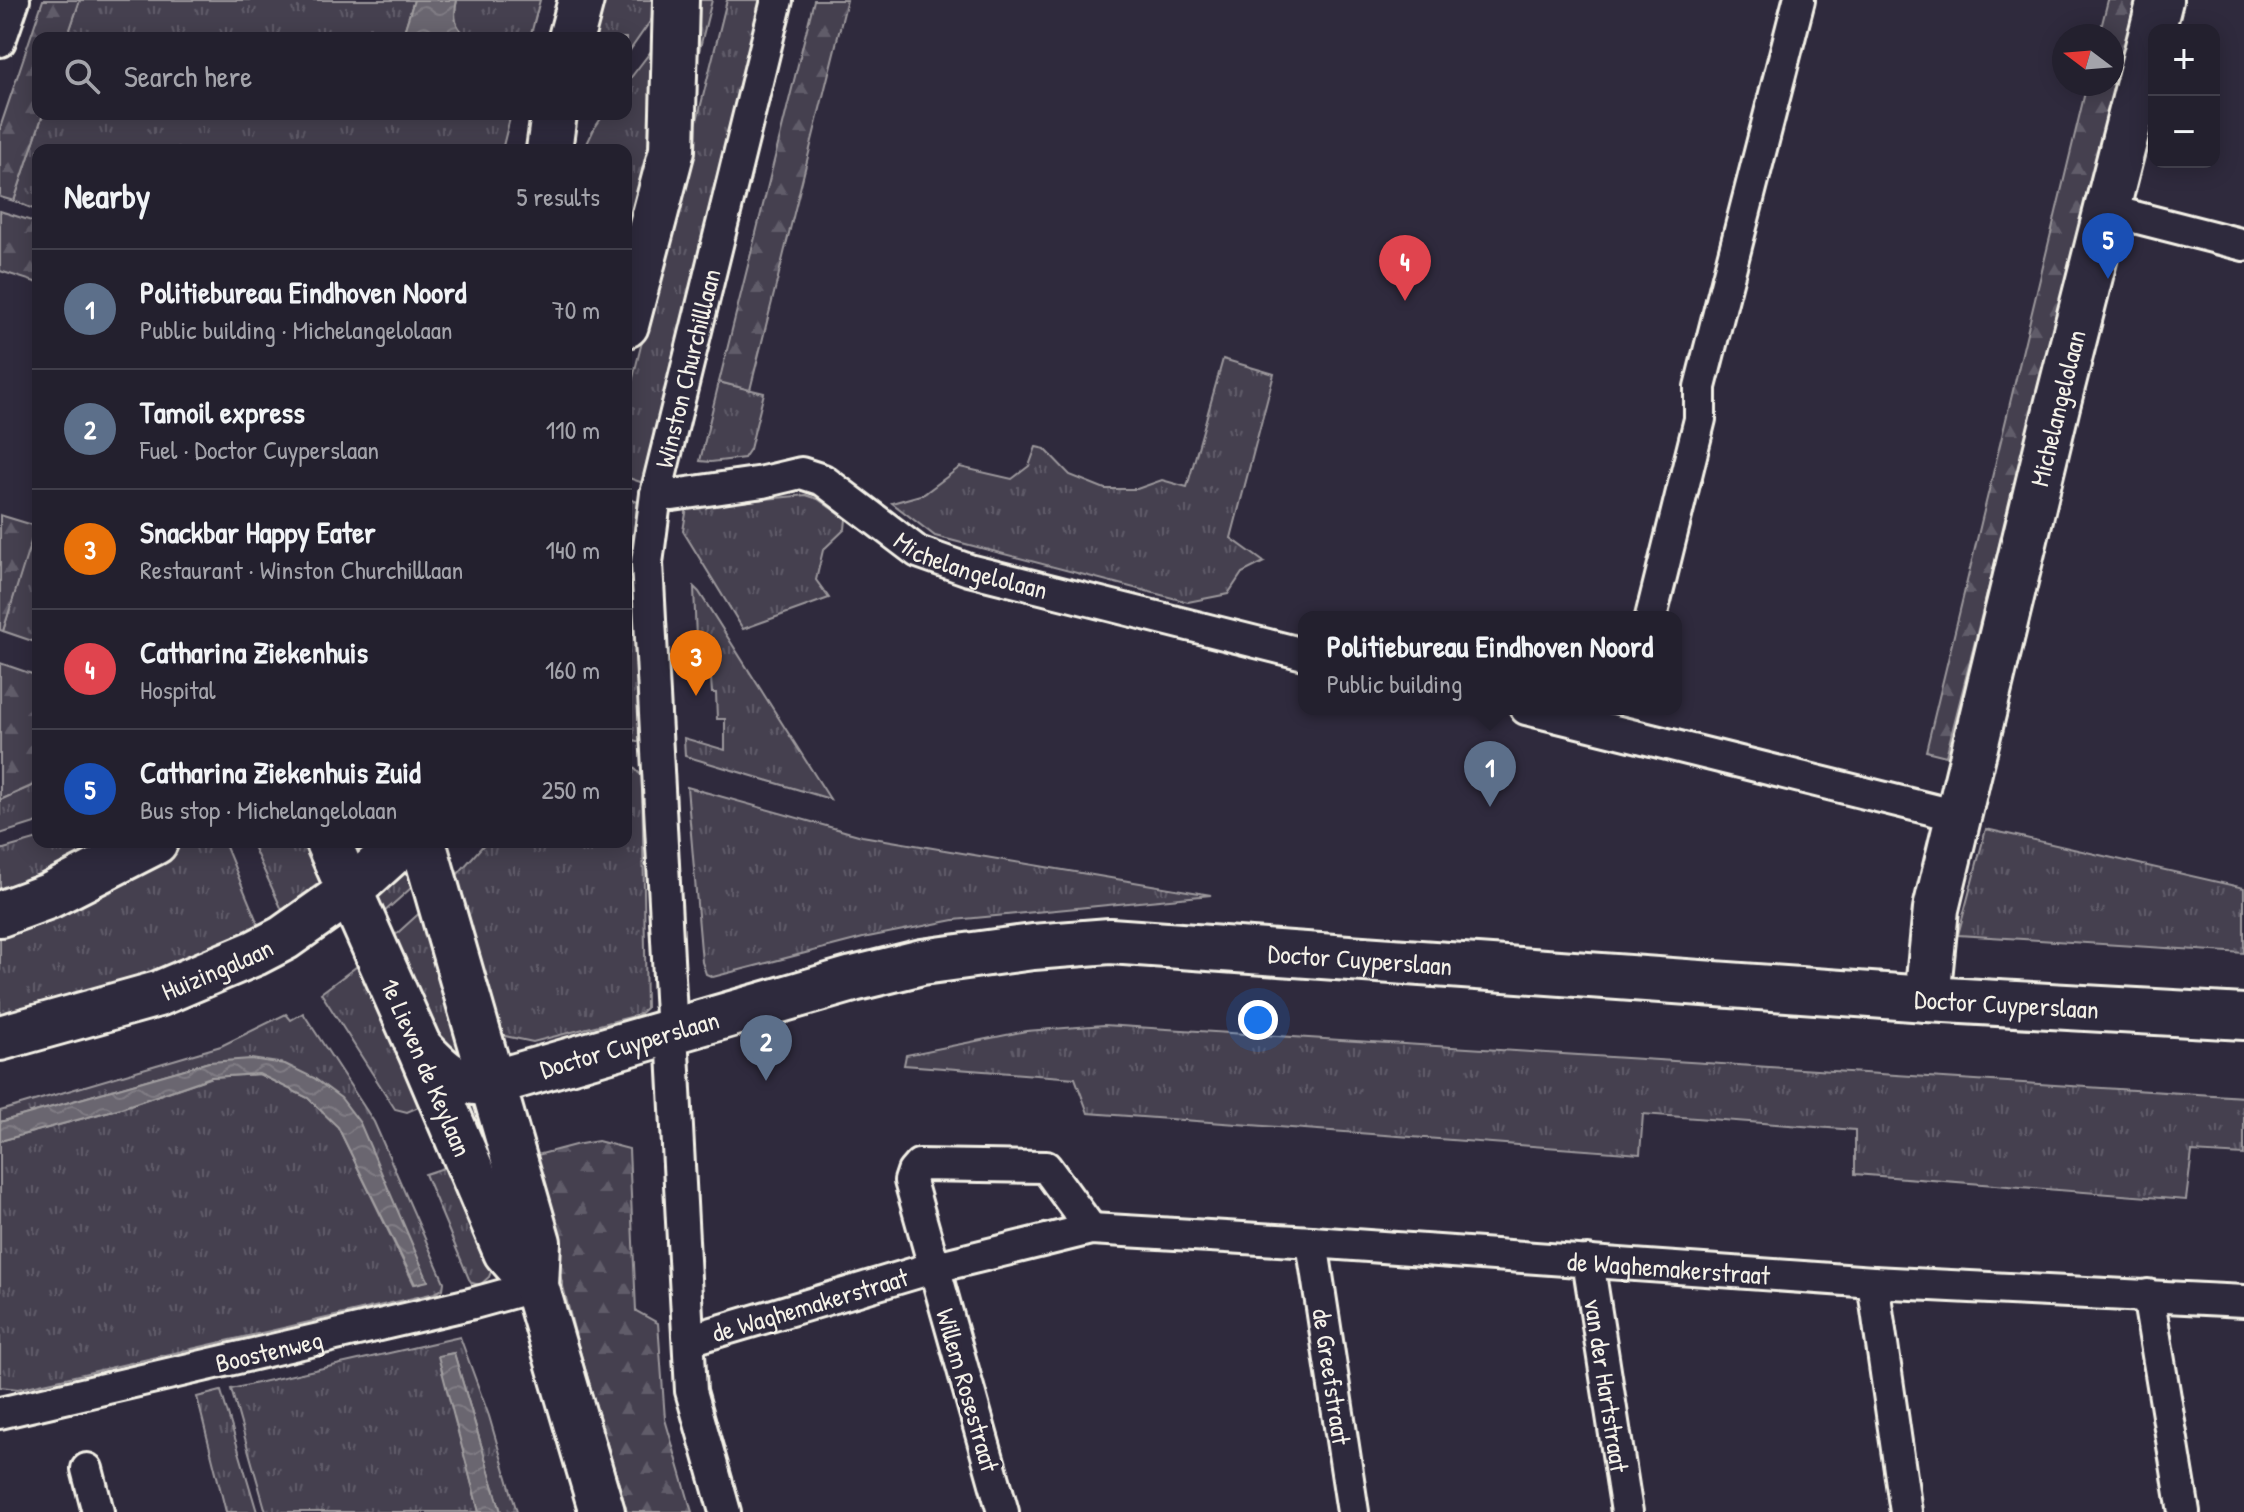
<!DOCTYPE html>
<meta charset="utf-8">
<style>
body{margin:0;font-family:"Patrick Hand",sans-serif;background:#2b2836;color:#f1f3f6}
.controls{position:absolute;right:24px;top:24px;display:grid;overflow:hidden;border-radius:16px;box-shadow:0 4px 20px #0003}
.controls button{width:72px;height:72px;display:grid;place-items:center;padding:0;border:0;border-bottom:2px solid #403e4a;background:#23202e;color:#f1f3f6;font:40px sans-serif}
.compass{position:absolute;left:2052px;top:24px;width:72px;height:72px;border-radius:50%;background:#23202e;box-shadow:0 4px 20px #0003;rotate:286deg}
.you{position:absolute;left:1258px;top:1020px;width:28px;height:28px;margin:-20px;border:6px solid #fff;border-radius:50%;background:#1a73e8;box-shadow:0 0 0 12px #1a73e833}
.badge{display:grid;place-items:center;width:52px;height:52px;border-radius:50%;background:#2563eb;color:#fff;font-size:26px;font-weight:700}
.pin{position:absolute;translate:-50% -66px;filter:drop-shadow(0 2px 4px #0008)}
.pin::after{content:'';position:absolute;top:42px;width:28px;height:24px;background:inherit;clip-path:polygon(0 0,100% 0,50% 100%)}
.popup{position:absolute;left:1298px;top:611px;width:384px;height:104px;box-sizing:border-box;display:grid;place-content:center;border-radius:16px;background:#23202e;filter:drop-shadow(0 2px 6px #0005);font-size:26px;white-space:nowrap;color:#a3a3aa}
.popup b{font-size:30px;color:#f1f3f6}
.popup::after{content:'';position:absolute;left:50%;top:100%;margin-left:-16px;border:16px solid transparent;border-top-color:#23202e}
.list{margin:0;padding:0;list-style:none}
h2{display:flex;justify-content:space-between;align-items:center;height:104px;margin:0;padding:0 32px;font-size:34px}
h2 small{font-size:26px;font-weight:400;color:#a3a3aa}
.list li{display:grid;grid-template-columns:52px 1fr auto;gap:24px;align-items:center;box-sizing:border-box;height:120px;padding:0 32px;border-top:2px solid #403e4a}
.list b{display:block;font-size:30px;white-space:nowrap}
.list p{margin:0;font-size:26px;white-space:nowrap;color:#a3a3aa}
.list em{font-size:26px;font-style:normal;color:#a3a3aa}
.icon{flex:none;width:44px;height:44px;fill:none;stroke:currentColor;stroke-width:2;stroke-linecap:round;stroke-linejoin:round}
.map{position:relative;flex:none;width:2244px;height:1512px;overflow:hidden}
.search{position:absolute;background:#23202e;box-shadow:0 4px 20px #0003;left:32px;top:32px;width:600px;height:88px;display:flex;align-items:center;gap:20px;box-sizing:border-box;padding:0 28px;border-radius:16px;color:#a3a3aa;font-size:30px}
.panel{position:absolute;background:#23202e;box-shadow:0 4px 20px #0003;left:32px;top:144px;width:600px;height:704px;border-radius:16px}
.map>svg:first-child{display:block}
.grass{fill:url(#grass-tufts);stroke:#9c989c;stroke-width:2}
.forest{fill:url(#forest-firs);stroke:#9c989c;stroke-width:2}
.water{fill:url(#water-waves);stroke:#a19ea0;stroke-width:2}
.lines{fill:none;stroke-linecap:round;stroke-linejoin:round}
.street-casing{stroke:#f4f1e8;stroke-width:36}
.secondary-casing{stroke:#f4f1e8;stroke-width:50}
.street{stroke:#2f2a3d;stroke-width:30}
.secondary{stroke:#2f2a3d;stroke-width:44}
.labels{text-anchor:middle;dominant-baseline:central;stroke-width:8;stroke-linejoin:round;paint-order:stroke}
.street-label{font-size:26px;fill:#f4f1e8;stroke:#2f2a3d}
</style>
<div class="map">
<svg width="2244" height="1512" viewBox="0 0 2244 1512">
<defs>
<pattern id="grass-tufts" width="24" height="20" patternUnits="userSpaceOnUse" patternTransform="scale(2)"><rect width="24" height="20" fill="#454050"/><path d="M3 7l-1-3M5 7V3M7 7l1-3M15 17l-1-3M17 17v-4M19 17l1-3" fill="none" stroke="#605c69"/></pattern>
<pattern id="forest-firs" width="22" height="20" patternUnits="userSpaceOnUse" patternTransform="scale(2)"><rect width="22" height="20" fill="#454050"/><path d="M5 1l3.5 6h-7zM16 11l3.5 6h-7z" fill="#605c69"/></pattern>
<pattern id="water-waves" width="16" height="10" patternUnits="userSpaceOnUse" patternTransform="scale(2)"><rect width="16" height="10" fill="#6a6670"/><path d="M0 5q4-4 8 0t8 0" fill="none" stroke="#807c84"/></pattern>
</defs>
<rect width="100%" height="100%" fill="#2f2a3d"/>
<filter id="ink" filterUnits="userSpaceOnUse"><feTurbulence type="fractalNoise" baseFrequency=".0125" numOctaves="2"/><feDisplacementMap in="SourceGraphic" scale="16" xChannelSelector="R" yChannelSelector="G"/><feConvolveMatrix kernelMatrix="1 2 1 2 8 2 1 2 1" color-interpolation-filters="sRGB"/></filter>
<g filter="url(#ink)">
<g class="grass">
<polygon points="80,0 414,0 402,38 67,38"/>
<path d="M 457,0 L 540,0 L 530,38 C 497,38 444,51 457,0 Z"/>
<polygon points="588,0 665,0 626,56 626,38 578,38"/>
<polygon points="690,0 712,0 687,99"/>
<polygon points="727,0 762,0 643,483 626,477 626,406"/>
<polygon points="661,38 665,81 626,278 626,150 584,150 594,129 604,114 626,114 626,84"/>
<polygon points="43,114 511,114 502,150 38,150 38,211 14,201"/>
<polygon points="1223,359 1274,374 1231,538 1264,562 1242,573 1228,594 1188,602 935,536 892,503 924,494 960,467 1012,479 1029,466 1036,447 1045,449 1070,475 1105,489 1137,489 1162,480 1187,487"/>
<polygon points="719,382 764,393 750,449 744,458 711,462 700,461"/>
<polygon points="806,495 818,499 846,519 845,529 823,550 816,580 829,598 743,629 683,531 687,507"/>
<polygon points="626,498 638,502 633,536 632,570 640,742 626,738"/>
<polygon points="38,516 38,643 3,631"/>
<polygon points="694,587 699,592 830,799 685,756 684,738 725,750 725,719 717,719 716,693 712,693 710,665 697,665"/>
<polygon points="626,766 634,768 642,776 646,1008 638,1015 533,1042 505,1036 493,1025 449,884 486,842 626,842"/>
<polygon points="38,783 38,822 0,834 0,800"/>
<polygon points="687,787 862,836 1211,895 954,920 863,938 713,977 706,974 702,962"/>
<polygon points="1986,829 2244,888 2244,953 1958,935"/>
<polygon points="38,839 38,842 109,842 33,884 0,894 0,850"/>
<polygon points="182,842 224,842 258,924 231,939 173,967 0,1019 0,933 152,862"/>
<polygon points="251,842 318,842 330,875 282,910"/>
<polygon points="408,850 420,880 383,913 370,885"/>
<polygon points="425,908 472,1061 454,1070 392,938"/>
<polygon points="356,967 363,971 426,1104 407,1112 395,1109 321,993"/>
<polygon points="303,1013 374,1122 444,1282 443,1289 435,1293 18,1389 0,1387 0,1141 121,1108 212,1077 259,1074 308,1098 338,1127 414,1284 428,1280 314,1078 209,1062 0,1122 0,1111 221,1046 286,1014 291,1020"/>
<polygon points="1104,1025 2244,1097 2244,1155 2192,1152 2186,1200 1855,1174 1855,1130 1643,1114 1640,1154 1088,1113 1075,1078 904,1065 906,1055 1026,1031"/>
<polygon points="453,1165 494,1264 489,1277 480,1285 472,1283 469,1279 425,1174"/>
<polygon points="460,1337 489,1416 517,1512 501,1512 454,1353 439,1356 479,1512 266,1512 231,1389"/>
<polygon points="221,1391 257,1512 226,1512 197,1397"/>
</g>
<g class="forest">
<polygon points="43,0 80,0 67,38 38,38 38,114 43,114 14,201 0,197 0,128"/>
<polygon points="814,0 847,0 750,390 719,382"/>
<polygon points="2108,0 2137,0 1946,756 1926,751 2087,84 2112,84 2112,36 2099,36"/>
<polygon points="0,211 38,223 38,283 0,271"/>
<polygon points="0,515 36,526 3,631 0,630"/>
<polygon points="0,663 38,676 38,783 0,800"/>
<polygon points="598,1141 629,1149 636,1311 658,1323 665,1419 692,1512 627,1512 577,1341 530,1157 575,1145"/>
</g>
<g class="water">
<path d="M 414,0 L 457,0 C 453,17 454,27 469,38 L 402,38 Z"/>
<polygon points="251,1059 285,1064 314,1078 341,1098 360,1123 428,1281 415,1284 338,1127 308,1098 259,1074 211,1077 121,1108 0,1141 0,1122 209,1062"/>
<polygon points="454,1353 501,1512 479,1512 438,1356"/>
</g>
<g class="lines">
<defs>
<g id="street">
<polyline points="0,41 14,0"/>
<polyline points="2107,210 2244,245"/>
<path id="s1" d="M 656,494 L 673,495 L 763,482 L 801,473 L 823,480 L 918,552 L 969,570 L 1304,654"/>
<polyline points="1651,617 1700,419 1700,387 1799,0"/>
<polyline points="1526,709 1958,816"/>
<path id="s2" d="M 1312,1242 L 1353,1512"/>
<path id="s3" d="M 1588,1261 L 1627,1512"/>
<polyline points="1873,1282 1906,1512"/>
<polyline points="2148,1295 2184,1512"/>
<path id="s4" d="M 689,1340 L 932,1268 L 1091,1229 L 1312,1242 L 1873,1282 L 2244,1301"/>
<path id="s5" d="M 0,1413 L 474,1303 L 536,1286"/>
<polyline points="87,1469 98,1512"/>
<path id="s6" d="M 725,1512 L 691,1391 L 647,563 L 656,494 L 777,0"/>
<polyline points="1003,1512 910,1181 913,1172 919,1165 1046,1167 1091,1229"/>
</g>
<g id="secondary">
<polyline points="571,38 581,0"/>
<polyline points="549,150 554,114"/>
<polyline points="626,325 672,150 676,0"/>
<path id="s7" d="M 328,842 L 419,1047 L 506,1252 L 536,1286"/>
<polyline points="423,842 538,1242 536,1286 602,1512"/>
<polyline points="0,914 49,896 155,842"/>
<path id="s8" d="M 1927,999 L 1936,909 L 2057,406 L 2160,0"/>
<path id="s9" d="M 0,1038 L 158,994 L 255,953 L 284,938 L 349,892 L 404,842"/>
<path id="s10" d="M 419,1047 C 445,1075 453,1083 492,1083 L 853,979 L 922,962 L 1033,947 L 1110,941 L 1927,999 L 2244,1017"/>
</g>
</defs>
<use href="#street" class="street-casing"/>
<use href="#secondary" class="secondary-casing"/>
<use href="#street" class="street"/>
<use href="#secondary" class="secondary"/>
</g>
</g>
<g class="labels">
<g class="street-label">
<text stroke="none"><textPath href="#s6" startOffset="1154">Winston Churchilllaan</textPath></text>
<text stroke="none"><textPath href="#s8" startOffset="606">Michelangelolaan</textPath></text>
<text stroke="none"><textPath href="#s1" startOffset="344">Michelangelolaan</textPath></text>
<text stroke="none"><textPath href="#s10" startOffset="972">Doctor Cuyperslaan</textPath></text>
<text stroke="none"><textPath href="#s9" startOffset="228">Huizingalaan</textPath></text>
<text stroke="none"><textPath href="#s10" startOffset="1620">Doctor Cuyperslaan</textPath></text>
<text stroke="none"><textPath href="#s10" startOffset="228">Doctor Cuyperslaan</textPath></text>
<text stroke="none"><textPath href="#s7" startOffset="246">1e Lieven de Keylaan</textPath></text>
<text stroke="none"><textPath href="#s4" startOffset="996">de Waghemakerstraat</textPath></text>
<text stroke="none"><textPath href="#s4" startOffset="126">de Waghemakerstraat</textPath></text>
<text stroke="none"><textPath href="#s5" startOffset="276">Boostenweg</textPath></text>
<text stroke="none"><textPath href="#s2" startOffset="136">de Greefstraat</textPath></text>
<text stroke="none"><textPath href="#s3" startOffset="126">van der Hartstraat</textPath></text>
<text transform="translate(968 1390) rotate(74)">Willem Rosestraat</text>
</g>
</g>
</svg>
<div class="controls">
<button>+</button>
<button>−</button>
</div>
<svg class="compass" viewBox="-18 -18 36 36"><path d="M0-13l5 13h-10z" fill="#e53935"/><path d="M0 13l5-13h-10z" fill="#a3a3aa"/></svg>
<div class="you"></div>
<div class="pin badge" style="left:1490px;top:807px;background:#5c6f8a">1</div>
<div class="popup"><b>Politiebureau Eindhoven Noord</b>Public building</div>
<div class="pin badge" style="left:766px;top:1081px;background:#5c6f8a">2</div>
<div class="pin badge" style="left:696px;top:696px;background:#e8710a">3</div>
<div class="pin badge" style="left:1405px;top:301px;background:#e0444e">4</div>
<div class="pin badge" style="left:2108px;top:279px;background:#1a4fb4">5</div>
<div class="search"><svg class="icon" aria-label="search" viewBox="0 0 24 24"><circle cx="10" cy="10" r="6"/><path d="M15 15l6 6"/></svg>Search here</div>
<section class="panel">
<h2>Nearby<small>5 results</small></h2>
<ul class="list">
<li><span class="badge" style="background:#5c6f8a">1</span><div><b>Politiebureau Eindhoven Noord</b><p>Public building · Michelangelolaan</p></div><em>70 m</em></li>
<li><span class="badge" style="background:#5c6f8a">2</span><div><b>Tamoil express</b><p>Fuel · Doctor Cuyperslaan</p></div><em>110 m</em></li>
<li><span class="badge" style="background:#e8710a">3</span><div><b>Snackbar Happy Eater</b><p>Restaurant · Winston Churchilllaan</p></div><em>140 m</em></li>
<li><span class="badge" style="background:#e0444e">4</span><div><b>Catharina Ziekenhuis</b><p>Hospital</p></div><em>160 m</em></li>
<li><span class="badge" style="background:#1a4fb4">5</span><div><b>Catharina Ziekenhuis Zuid</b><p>Bus stop · Michelangelolaan</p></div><em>250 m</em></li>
</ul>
</section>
</div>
